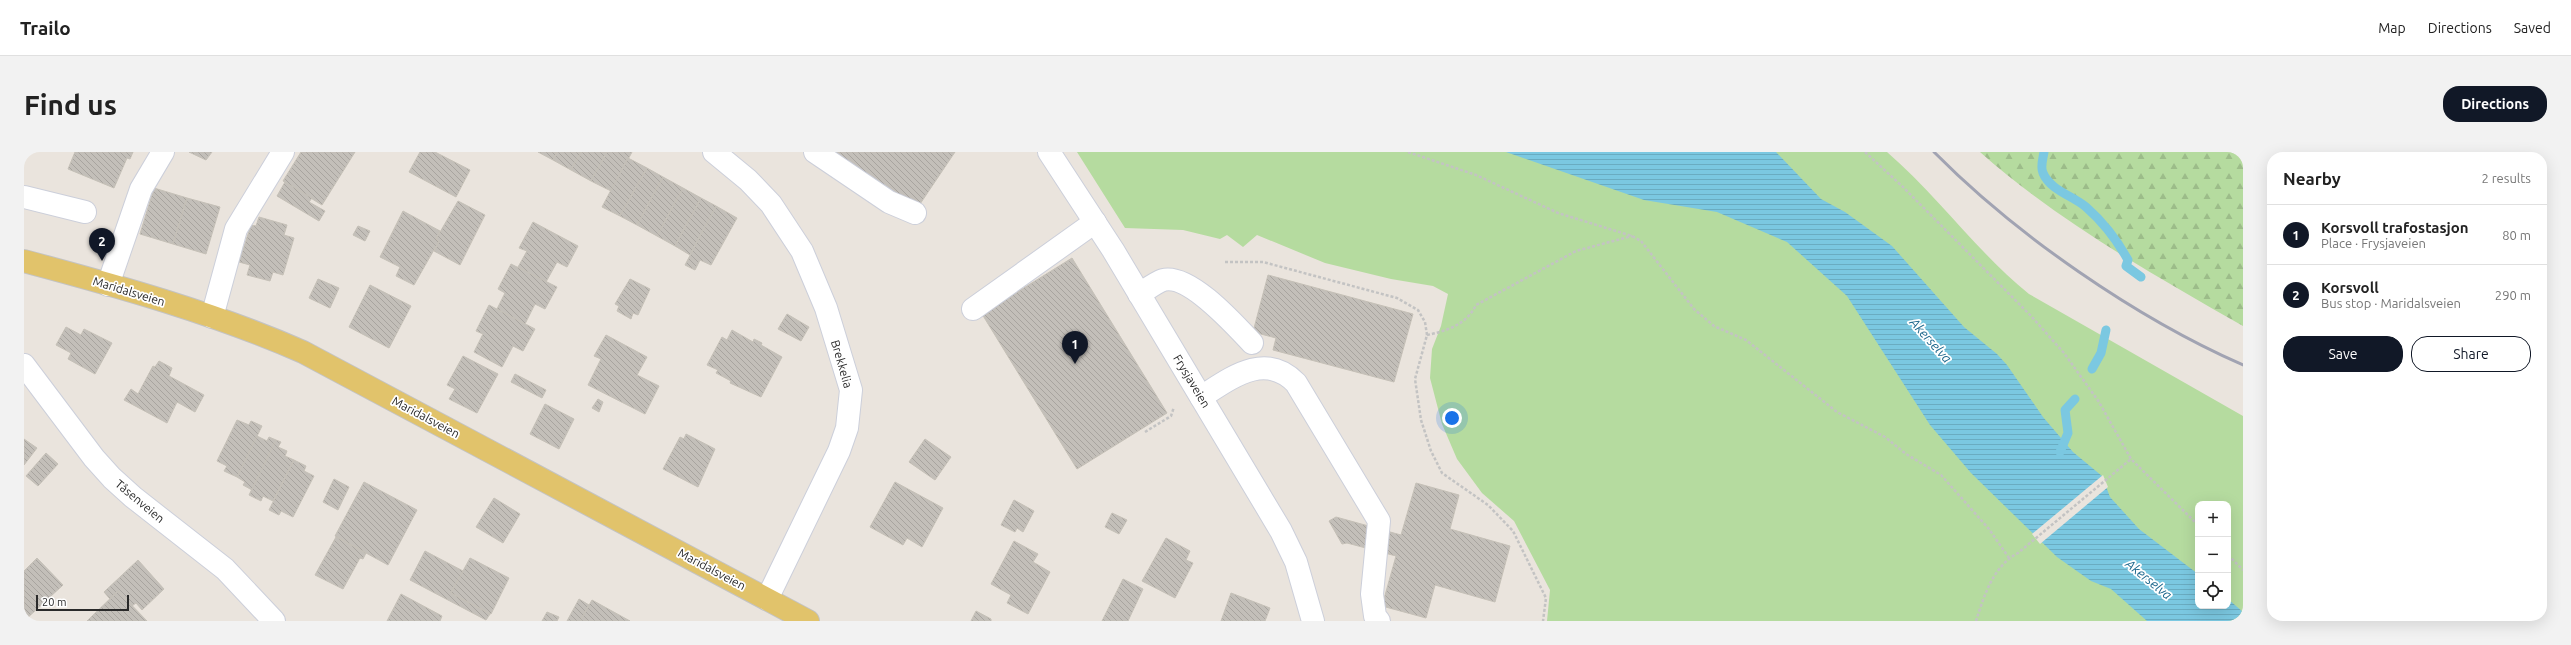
<!DOCTYPE html>
<meta charset="utf-8">
<style>
body{margin:0;font-family:Ubuntu,sans-serif;background:#f2f2f2;color:#222}
.controls{position:absolute;right:12px;bottom:12px;display:grid;overflow:hidden;border-radius:8px;box-shadow:0 4px 16px #0002}
.controls button{width:36px;height:36px;display:grid;place-items:center;padding:0;border:0;border-bottom:1px solid #e0e0e0;background:#fff;color:#222;font:20px sans-serif}
.scale{position:absolute;left:12px;bottom:10px;width:93px;box-sizing:border-box;padding-left:4px;border:2px solid #2a2a2a;border-top:0;font-size:11px;line-height:14px;white-space:nowrap;color:#2a2a2a;-webkit-text-stroke:3px #fff;paint-order:stroke}
.you{position:absolute;left:1428px;top:266px;width:14px;height:14px;margin:-10px;border:3px solid #fff;border-radius:50%;background:#1a73e8;box-shadow:0 0 0 6px #1a73e833}
.badge{display:grid;place-items:center;width:26px;height:26px;border-radius:50%;background:#111827;color:#fff;font-size:13px;font-weight:700}
.pin{position:absolute;translate:-50% -33px;filter:drop-shadow(0 1px 2px #0008)}
.pin::after{content:'';position:absolute;top:21px;width:14px;height:12px;background:inherit;clip-path:polygon(0 0,100% 0,50% 100%)}
.list{margin:0;padding:0;list-style:none}
h2{display:flex;justify-content:space-between;align-items:center;height:52px;margin:0;padding:0 16px;font-size:17px}
h2 small{font-size:13px;font-weight:400;color:#767676}
.list li{display:grid;grid-template-columns:26px 1fr auto;gap:12px;align-items:center;box-sizing:border-box;height:60px;padding:0 16px;border-top:1px solid #e0e0e0}
.list b{display:block;font-size:15px;white-space:nowrap}
.list p{margin:0;font-size:13px;white-space:nowrap;color:#767676}
.list em{font-size:13px;font-style:normal;color:#767676}
.actions{display:flex;gap:8px;padding:12px 16px}
.actions a{flex:1;padding:9px 0;border:1px solid #111827;border-radius:16px;text-align:center;font-size:14px;color:#111827}
.actions .main{background:#111827;color:#fff}
.icon{flex:none;width:22px;height:22px;fill:none;stroke:currentColor;stroke-width:2;stroke-linecap:round;stroke-linejoin:round}
.map{position:relative;flex:none;width:2219px;height:469px;overflow:hidden;border-radius:16px}
header{display:flex;align-items:center;gap:24px;box-sizing:border-box;height:56px;padding:0 20px;background:#fff;border-bottom:1px solid #e0e0e0}
header strong{font-size:19px}
nav{display:flex;gap:22px;margin-inline-start:auto;font-size:14px}
.intro{display:flex;align-items:center;justify-content:space-between;box-sizing:border-box;height:96px;padding:0 24px}
h1{margin:0;font-size:28px}
.button{padding:10px 18px;border-radius:16px;background:#111827;color:#fff;font-size:14px;font-weight:700}
main{display:flex;gap:24px;padding:0 24px}
aside{flex:1;background:#fff;border-radius:16px;box-shadow:0 4px 16px #0002}
.map>svg:first-child{display:block}
.forest{fill:url(#forest-firs)}
.park{fill:#b5db9f;fill-rule:evenodd}
.water{fill:url(#water-rules)}
.pier{fill:#eae4dd}
.lines{fill:none;stroke-linecap:round;stroke-linejoin:round}
.stream{stroke:#7bc8e1;stroke-width:9}
.building{fill:url(#building-back-hatch);stroke:#c5c0b7}
.minor-casing{stroke:#cccfda;stroke-width:24}
.major-casing{stroke:#c3c3c3;stroke-width:24}
.path{stroke:#c3c3c3;stroke-width:2.5;stroke-dasharray:3 2;stroke-linecap:butt}
.minor{stroke:#fff;stroke-width:22}
.major{stroke:#e1c36b;stroke-width:22}
.rail{stroke:#a1a3b2;stroke-width:3}
.labels{text-anchor:middle;dominant-baseline:central;stroke-width:3.5;stroke-linejoin:round;paint-order:stroke}
.street-label{font-size:12px;fill:#2a2a2a;stroke:#fff}
.water-label{font-size:13px;font-style:italic;fill:#1c678c;stroke:#fff}
</style>
<header>
<strong>Trailo</strong>
<nav><a>Map</a><a>Directions</a><a>Saved</a></nav>
</header>
<div class="intro"><h1>Find us</h1><a class="button">Directions</a></div>
<main>
<div class="map">
<svg width="2219" height="469" viewBox="0 0 2219 469">
<defs>
<pattern id="forest-firs" width="22" height="20" patternUnits="userSpaceOnUse"><rect width="22" height="20" fill="#b5db9f"/><path d="M5 1l3.5 6h-7zM16 11l3.5 6h-7z" fill="#9cbc89"/></pattern>
<pattern id="water-rules" width="6" height="5" patternUnits="userSpaceOnUse"><rect width="6" height="5" fill="#7bc8e1"/><path d="M0 2.5h6" fill="none" stroke="#6aacc1"/></pattern>
<pattern id="building-back-hatch" width="6" height="6" patternUnits="userSpaceOnUse"><rect width="6" height="6" fill="#c3bfb9"/><path d="M-1 5l2 2M0 0l6 6M5-1l2 2" fill="none" stroke="#a8a49f"/></pattern>
</defs>
<rect width="100%" height="100%" fill="#eae4dd"/>
<path class="forest" d="M 1956,0 L 2219,0 L 2219,174 C 2128,122 2035,70 1956,0 Z"/>
<path class="park" d="M 1053,0 L 1863,0 C 1914,44 1953,100 2005,142 L 2219,264 L 2219,469 L 1523,469 L 1526,438 L 1490,369 L 1458,341 L 1433,307 L 1418,272 L 1406,226 L 1408,197 L 1417,174 L 1424,142 L 1409,134 L 1367,127 L 1301,111 L 1233,83 L 1219,95 L 1203,83 L 1196,87 L 1159,78 L 1101,76 ZM 2174,352 L 2204,352 L 2204,454 L 2174,454 Z"/>
<polygon class="water" points="1482,0 1752,0 1797,47 1821,60 1868,94 1940,175 1973,202 1983,213 2019,265 2049,300 2078,324 2086,345 2115,377 2174,422 2174,454 2204,454 2204,447 2219,460 2219,469 2123,469 2087,437 2067,429 2033,405 1947,321 1906,273 1823,144 1763,90 1693,60 1620,48"/>
<polygon class="pier" points="2079,323 2084,335 2016,392 2008,382"/>
<g class="lines">
<g class="stream">
<path d="M 2020,0 C 2019,7 2016,15 2019,21 C 2026,38 2049,44 2062,55 C 2079,70 2093,88 2104,108 L 2102,114 L 2117,125"/>
<polyline points="2068,217 2077,201 2082,178"/>
<polyline points="2036,300 2044,281 2041,258 2051,247"/>
</g>
</g>
<g class="building">
<polygon points="51,0 109,0 106,7 103,6 90,36 44,17"/>
<polygon points="165,0 188,0 182,8"/>
<polygon points="277,0 331,0 298,53 259,29"/>
<polygon points="396,0 411,0 446,18 432,45 385,20"/>
<polygon points="514,0 533,0 529,8"/>
<polygon points="533,0 557,0 547,18 529,8"/>
<polygon points="557,0 583,0 567,29 547,18"/>
<polygon points="583,0 608,0 587,39 567,29"/>
<polygon points="810,0 931,0 894,55"/>
<polygon points="604,6 623,16 596,64 578,55"/>
<polygon points="623,16 639,25 613,73 596,64"/>
<polygon points="639,25 659,36 633,84 613,73"/>
<polygon points="261,30 288,46 285,50 301,59 295,69 253,44"/>
<polygon points="130,36 163,46 149,92 116,82"/>
<polygon points="659,36 677,46 651,94 633,84"/>
<polygon points="163,46 196,55 182,102 149,92"/>
<polygon points="677,46 692,54 666,103 651,94"/>
<polygon points="434,49 461,63 436,113 410,99 415,89 412,87"/>
<polygon points="692,54 713,66 687,113 676,108 671,118 661,113"/>
<polygon points="379,59 416,79 412,87 415,89 390,133 372,124 376,115 356,105"/>
<polygon points="235,65 263,73 260,83 270,86 259,123 249,120 246,129 223,123 226,113 215,110 227,73 232,74"/>
<polygon points="509,70 554,94 543,115 533,110 522,130 494,115 503,99 495,96"/>
<polygon points="334,74 346,79 341,89 329,83"/>
<polygon points="1048,106 1143,261 1053,317 958,162"/>
<polygon points="487,112 533,135 521,157 511,152 501,172 473,157 481,141 474,137"/>
<polygon points="1244,123 1389,162 1370,230 1249,198 1252,186 1229,180"/>
<polygon points="294,127 315,136 306,156 285,146"/>
<polygon points="606,127 626,137 614,163 609,161 607,167 593,159 595,154 591,152"/>
<polygon points="346,133 387,154 365,196 325,175"/>
<polygon points="465,153 511,177 499,199 489,194 478,215 450,200 459,182 452,179"/>
<polygon points="763,162 785,175 777,189 754,177"/>
<polygon points="42,175 57,183 60,177 88,191 71,222 44,207 47,201 32,193"/>
<polygon points="708,178 729,190 730,187 738,191 737,193 758,205 737,245 706,231 707,229 692,221 694,218 683,213 698,185 703,188"/>
<polygon points="582,183 623,205 613,223 635,234 621,262 564,233 577,207 570,204"/>
<polygon points="439,204 474,222 453,261 425,247 431,237 423,233"/>
<polygon points="135,209 148,216 145,224 180,243 171,260 153,250 143,271 100,248 107,237 114,242 129,214 131,215"/>
<polygon points="491,222 522,238 518,246 487,230"/>
<polygon points="574,247 579,250 575,260 568,256"/>
<polygon points="521,252 550,267 535,297 506,282"/>
<polygon points="213,268 225,273 227,269 238,274 213,325 200,319 203,314 193,309"/>
<polygon points="662,282 691,297 674,335 639,317 656,285 660,287"/>
<polygon points="233,284 243,289 245,285 252,288 228,338 219,333 221,330 213,325"/>
<polygon points="0,287 13,296 0,313"/>
<polygon points="901,287 927,305 911,328 885,310"/>
<polygon points="252,288 257,290 254,295 263,299 261,304 270,308 249,349 239,344 237,349 225,343"/>
<polygon points="22,301 34,312 14,334 2,324"/>
<polygon points="270,308 282,314 280,319 290,324 269,365 257,359 255,363 245,358"/>
<polygon points="310,327 325,335 314,358 299,350"/>
<polygon points="340,330 393,358 364,413 311,384"/>
<polygon points="871,330 919,356 898,395 883,386 879,393 846,375"/>
<polygon points="1392,331 1435,343 1426,377 1486,394 1471,450 1411,433 1402,466 1358,454 1372,404 1323,391 1318,392 1305,369 1312,365 1377,383"/>
<polygon points="470,346 496,362 479,391 452,375"/>
<polygon points="990,348 1010,359 999,380 993,376 991,380 977,373"/>
<polygon points="1088,361 1103,368 1095,382 1081,375"/>
<polygon points="312,385 342,401 339,407 336,406 319,437 291,423"/>
<polygon points="1142,386 1166,399 1162,408 1169,411 1151,446 1118,429"/>
<polygon points="990,389 1014,402 1009,410 1026,420 1004,462 983,451 987,443 967,432"/>
<polygon points="401,399 439,419 427,441 466,462 462,468 386,428"/>
<polygon points="13,406 39,433 0,469 0,419"/>
<polygon points="446,406 485,426 467,462 427,441"/>
<polygon points="114,408 140,437 118,458 112,451 108,454 94,439 86,447 80,440"/>
<polygon points="1099,427 1119,437 1104,469 1078,469"/>
<polygon points="94,439 123,469 63,469"/>
<polygon points="1207,441 1246,456 1241,469 1197,469"/>
<polygon points="377,442 418,464 416,469 363,469"/>
<polygon points="555,447 565,453 556,469 543,469"/>
<polygon points="568,448 606,469 556,469"/>
<polygon points="952,459 967,467 967,469 947,469"/>
<polygon points="523,460 535,465 533,469 518,469"/>
</g>
<g class="lines">
<defs>
<g id="minor">
<polyline points="690,0 724,28 747,52 778,99 802,156 827,238 823,276 815,299 743,447"/>
<polyline points="791,0 865,50 891,61"/>
<polyline points="1025,0 1089,98 1257,379 1272,410 1289,469"/>
<polyline points="0,45 61,60"/>
<polyline points="84,133 117,37 139,0"/>
<path d="M 1115,142 C 1122,138 1131,131 1139,128 C 1165,121 1211,173 1228,191"/>
<polyline points="949,157 1071,70"/>
<polyline points="188,165 212,77 259,0"/>
<polyline points="0,213 70,306 88,326 109,345 201,417 250,469"/>
<path d="M 1177,245 C 1207,226 1241,199 1272,231 L 1355,369 L 1348,442 L 1351,464 L 1355,469"/>
</g>
<path id="major" d="M 0,109 C 94,134 190,161 279,200 L 784,469"/>
</defs>
<use href="#minor" class="minor-casing"/>
<use href="#major" class="major-casing"/>
<g class="path">
<polyline points="1384,0 1452,23 1534,61 1608,84 1617,89 1670,157 1690,174 1722,188 1813,260 1861,285 1882,302 1917,323 1965,377 1985,406"/>
<polyline points="1841,0 1880,36 2007,164 2040,201 2075,250 2107,307 2174,373"/>
<polyline points="1201,110 1239,110 1373,146 1394,158 1401,170 1403,183 1391,227 1397,268 1407,299 1418,321 1464,353 1489,379 1522,446 1519,469"/>
<path d="M 1403,183 C 1423,179 1443,172 1452,153 L 1552,99 L 1608,84"/>
<polyline points="1121,280 1147,264 1150,255"/>
<polyline points="2204,403 2219,418"/>
<path d="M 1952,469 C 1960,444 1969,414 1994,401 L 2107,307"/>
</g>
<use href="#minor" class="minor"/>
<use href="#major" class="major"/>
<path class="rail" d="M 1910,0 C 1992,83 2112,166 2219,213"/>
</g>
<g class="labels">
<g class="street-label">
<text transform="translate(105 139) rotate(17)">Maridalsveien</text>
<text transform="translate(818 212) rotate(74)">Brekkelia</text>
<text transform="translate(1168 229) rotate(59)">Frysjaveien</text>
<text transform="translate(402 265) rotate(28)">Maridalsveien</text>
<text transform="translate(116 349) rotate(40)">Tåsenveien</text>
<text transform="translate(688 417) rotate(28)">Maridalsveien</text>
</g>
<g class="water-label">
<text transform="translate(1907 188) rotate(48)">Akerselva</text>
<text transform="translate(2125 427) rotate(39)">Akerselva</text>
</g>
</g>
</svg>
<div class="controls">
<button>+</button>
<button>−</button>
<button><svg class="icon" aria-label="locate" viewBox="0 0 24 24"><circle cx="12" cy="12" r="6"/><path d="M12 2v4M12 18v4M2 12h4M18 12h4"/></svg></button>
</div>
<div class="scale">20 m</div>
<div class="you"></div>
<div class="pin badge" style="left:1051px;top:212px">1</div>
<div class="pin badge" style="left:78px;top:109px">2</div>
</div>
<aside>
<h2>Nearby<small>2 results</small></h2>
<ul class="list">
<li><span class="badge">1</span><div><b>Korsvoll trafostasjon</b><p>Place · Frysjaveien</p></div><em>80 m</em></li>
<li><span class="badge">2</span><div><b>Korsvoll</b><p>Bus stop · Maridalsveien</p></div><em>290 m</em></li>
</ul>
<div class="actions"><a class="main">Save</a><a>Share</a></div>
</aside>
</main>
